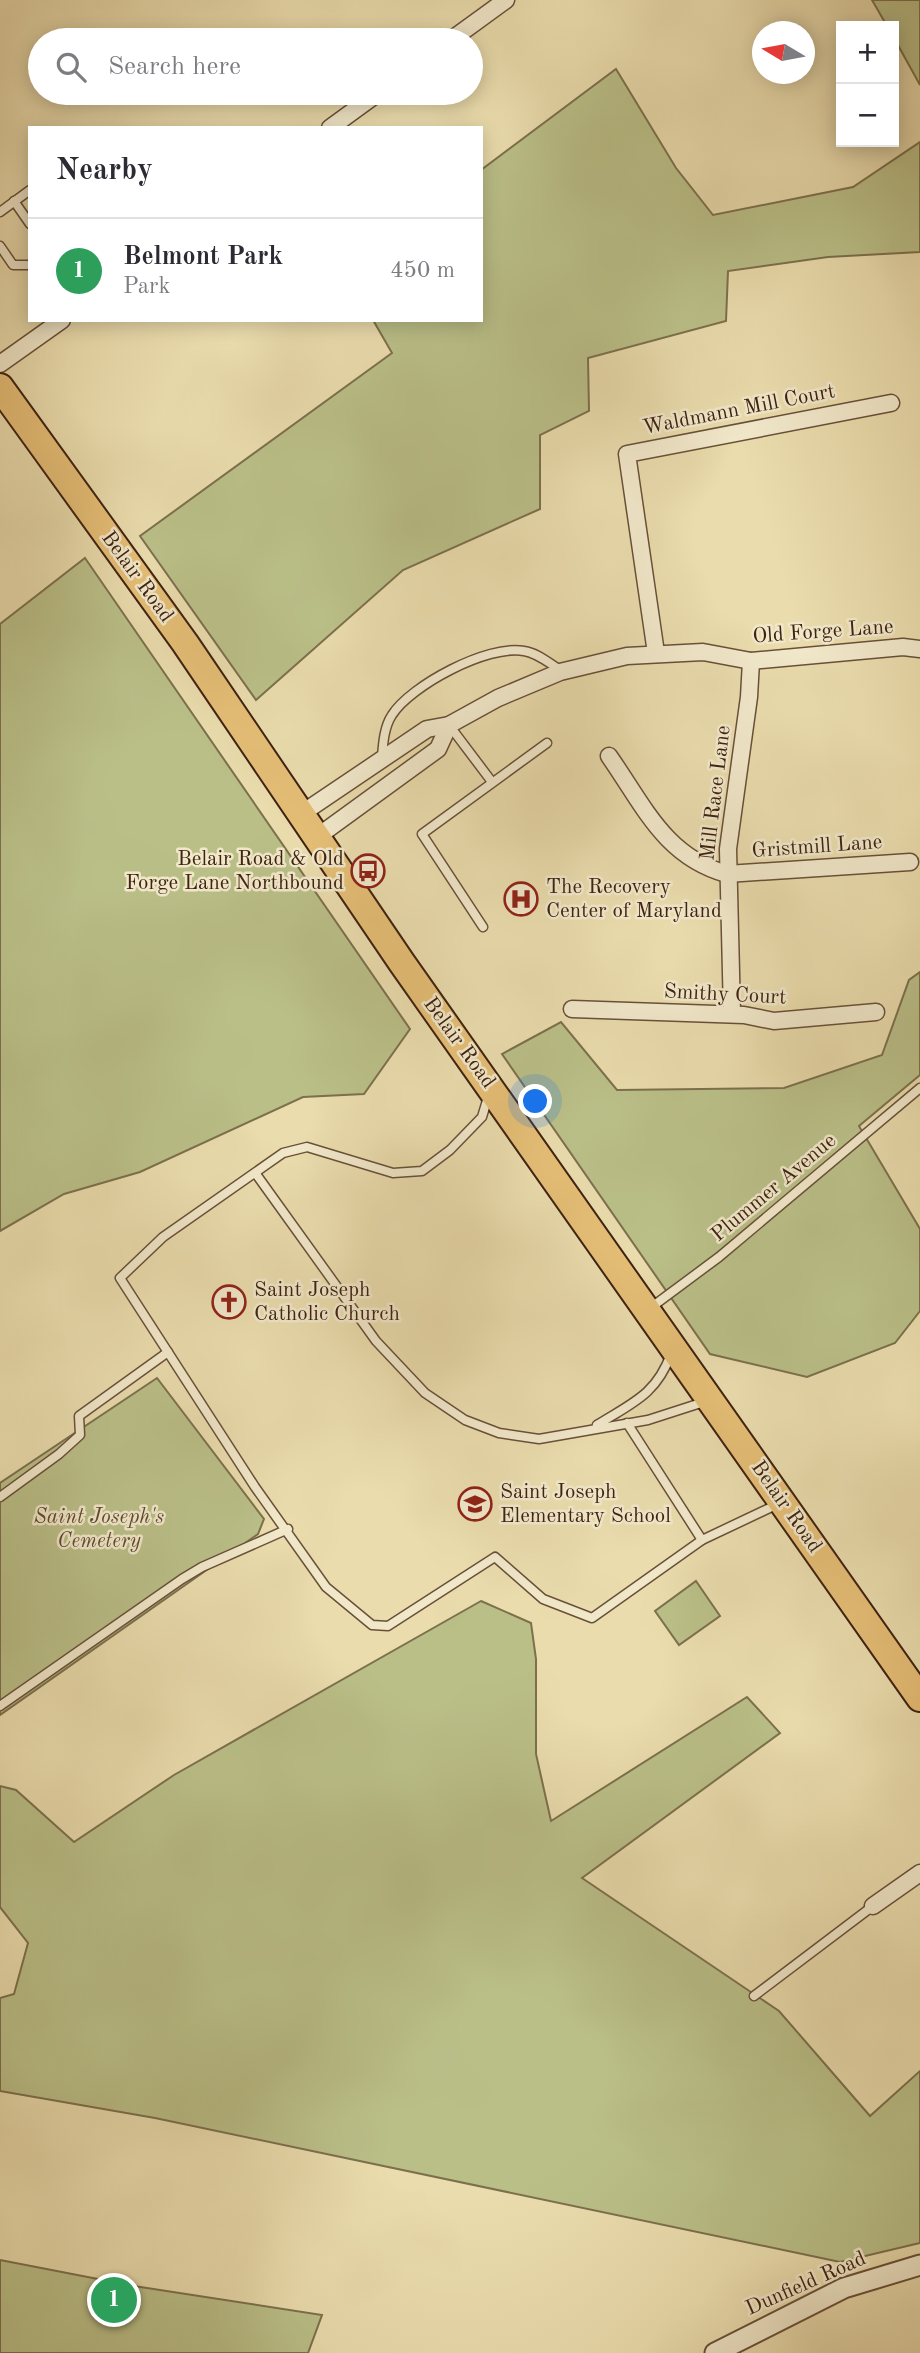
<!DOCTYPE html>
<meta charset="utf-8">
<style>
body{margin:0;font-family:"Old Standard TT",serif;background:#f7f7f7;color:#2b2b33}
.controls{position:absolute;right:21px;top:21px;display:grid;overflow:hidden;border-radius:0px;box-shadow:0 4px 18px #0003}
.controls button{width:63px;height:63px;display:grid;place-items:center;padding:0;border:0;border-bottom:2px solid #e1e1e2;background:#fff;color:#2b2b33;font:35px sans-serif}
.compass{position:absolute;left:752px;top:21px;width:63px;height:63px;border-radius:50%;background:#fff;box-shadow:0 4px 18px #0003;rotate:280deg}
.you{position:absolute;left:536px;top:1102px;width:24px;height:24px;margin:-18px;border:5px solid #fff;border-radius:50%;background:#1a73e8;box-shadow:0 0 0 10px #1a73e833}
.badge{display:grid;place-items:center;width:46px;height:46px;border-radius:50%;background:#8f2418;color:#fff;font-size:23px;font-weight:700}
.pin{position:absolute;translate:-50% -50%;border:4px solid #fff;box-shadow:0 2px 7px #0006}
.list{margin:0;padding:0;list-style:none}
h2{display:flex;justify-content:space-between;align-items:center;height:91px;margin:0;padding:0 28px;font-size:30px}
h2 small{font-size:23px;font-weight:400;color:#7c7c81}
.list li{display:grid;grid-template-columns:46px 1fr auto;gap:21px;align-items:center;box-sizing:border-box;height:105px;padding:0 28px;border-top:2px solid #e1e1e2}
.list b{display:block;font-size:26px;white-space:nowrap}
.list p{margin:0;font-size:23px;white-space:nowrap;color:#7c7c81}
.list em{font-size:23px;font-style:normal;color:#7c7c81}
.icon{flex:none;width:38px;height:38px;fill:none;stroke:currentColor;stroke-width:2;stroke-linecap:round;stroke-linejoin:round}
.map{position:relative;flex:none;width:920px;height:2353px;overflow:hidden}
.search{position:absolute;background:#fff;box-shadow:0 4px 18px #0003;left:28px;top:28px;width:455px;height:77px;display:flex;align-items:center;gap:18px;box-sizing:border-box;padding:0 24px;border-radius:38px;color:#7c7c81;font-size:26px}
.panel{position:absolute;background:#fff;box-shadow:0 4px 18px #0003;left:28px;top:126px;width:455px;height:196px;border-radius:0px}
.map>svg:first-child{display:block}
.green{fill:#babf88;stroke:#7c704d;stroke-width:2}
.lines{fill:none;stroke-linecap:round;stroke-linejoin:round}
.service-casing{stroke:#695039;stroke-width:11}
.minor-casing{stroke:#695039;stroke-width:19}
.tertiary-casing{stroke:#695039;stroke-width:23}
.trunk-casing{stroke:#3e2212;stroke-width:30}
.service{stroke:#f1e8ca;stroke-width:8}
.minor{stroke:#f1e8ca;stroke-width:16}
.tertiary{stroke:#f1e8ca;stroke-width:19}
.trunk{stroke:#e5be76;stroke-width:26}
.labels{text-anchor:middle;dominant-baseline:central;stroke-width:5;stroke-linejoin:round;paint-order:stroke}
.street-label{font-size:21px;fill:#3e2212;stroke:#f1e8ca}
.poi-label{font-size:21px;fill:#3e2212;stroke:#f1e8ca;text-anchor:start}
.park-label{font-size:21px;font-style:italic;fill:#5d4930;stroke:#f1e8ca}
</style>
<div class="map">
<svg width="920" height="2353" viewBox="0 0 920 2353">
<rect width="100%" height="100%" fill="#eadcad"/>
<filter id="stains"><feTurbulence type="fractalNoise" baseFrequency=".00286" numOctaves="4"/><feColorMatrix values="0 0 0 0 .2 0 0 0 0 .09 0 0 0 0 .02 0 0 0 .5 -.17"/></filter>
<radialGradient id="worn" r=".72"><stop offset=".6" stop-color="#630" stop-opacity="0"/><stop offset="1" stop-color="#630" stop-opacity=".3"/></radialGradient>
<g class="green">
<polygon points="872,0 920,0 920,85 894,38 894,26 887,26"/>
<polygon points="616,69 676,168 713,215 853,187 920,142 920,252 828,257 728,271 726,321 588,358 589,411 540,435 540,509 403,570 256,700 140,536 392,353 373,320 481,320 481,170"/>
<polygon points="85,558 410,1029 364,1094 303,1097 140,1172 64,1194 0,1231 0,624"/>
<polygon points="920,972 920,1075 859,1126 920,1229 920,1311 895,1343 807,1377 710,1354 502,1054 561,1022 617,1090 784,1088 882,1055 909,980"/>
<polygon points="157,1378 264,1519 258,1534 0,1715 0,1483"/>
<polygon points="696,1581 720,1616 679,1645 655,1611"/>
<polygon points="481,1601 531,1623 536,1659 536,1754 551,1821 747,1697 780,1733 582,1878 779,2011 870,2116 920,2071 920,2243 840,2262 155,2118 0,2091 0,1998 14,1994 28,1943 0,1907 0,1786 16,1790 74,1842 174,1775"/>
<polygon points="0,2260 134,2286 322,2315 308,2353 0,2353"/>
</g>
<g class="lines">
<defs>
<g id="service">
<polyline points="14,201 30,224"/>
<polyline points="0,212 30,190"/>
<polyline points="0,246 13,265 30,265"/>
<polyline points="449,725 492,782"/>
<path d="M 382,757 C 383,744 384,727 392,715 C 410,686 488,644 524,651 C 538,653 550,664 562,671"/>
<polyline points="483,927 422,834 547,743"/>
<polyline points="488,1097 482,1117 450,1150 422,1171 393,1173 307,1147 283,1153 163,1237 120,1278 255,1487 326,1587 372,1625 388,1626 495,1557 543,1599 592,1618 702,1540 778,1504"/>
<polyline points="256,1174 376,1341 425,1393 465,1420 499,1433 539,1439 648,1420 707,1401"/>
<polyline points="649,1309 719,1257 920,1088"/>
<polyline points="627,1423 702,1540"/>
<path d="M 597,1425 C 632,1403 656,1395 671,1354"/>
<polyline points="0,1497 59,1454 80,1435 79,1416 168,1352"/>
<polyline points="0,1706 182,1579 202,1567 288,1529"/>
<polyline points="754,1996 873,1906"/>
</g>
<g id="minor">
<polyline points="451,40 506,0"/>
<polyline points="330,128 378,93"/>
<polyline points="0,364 62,320"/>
<polyline points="656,653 627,454 891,403"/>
<path d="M 609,756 C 644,806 665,857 727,874 L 910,862"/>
<polyline points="301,814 427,729 449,725 498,698 560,672 627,656 703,652 751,661 903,647 920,649"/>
<polyline points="317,837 438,749 449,725"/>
<polyline points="572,1009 744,1015 774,1021 876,1012"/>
<polyline points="732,1014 728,849 749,697 751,661"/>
<polyline points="873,1906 920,1873"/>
</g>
<polyline id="tertiary" points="715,2353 844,2288 920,2265"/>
<polyline id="trunk" points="0,387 185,643 402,963 920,1698"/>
</defs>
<use href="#service" class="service-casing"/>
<use href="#minor" class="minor-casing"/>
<use href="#tertiary" class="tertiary-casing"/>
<use href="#trunk" class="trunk-casing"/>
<use href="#service" class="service"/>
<use href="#minor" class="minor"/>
<use href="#tertiary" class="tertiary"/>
<use href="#trunk" class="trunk"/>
</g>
<defs>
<symbol id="bus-ring" viewBox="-11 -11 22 22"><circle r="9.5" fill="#f1e8ca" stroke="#8f2418" stroke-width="1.5"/><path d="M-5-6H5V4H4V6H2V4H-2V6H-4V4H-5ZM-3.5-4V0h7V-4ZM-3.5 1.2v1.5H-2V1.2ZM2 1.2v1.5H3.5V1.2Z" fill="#8f2418"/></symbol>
<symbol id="hospital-ring" viewBox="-11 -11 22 22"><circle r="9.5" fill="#f1e8ca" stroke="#8f2418" stroke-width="1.5"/><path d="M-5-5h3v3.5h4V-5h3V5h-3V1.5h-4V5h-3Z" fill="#8f2418"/></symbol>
<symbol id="church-ring" viewBox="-11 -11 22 22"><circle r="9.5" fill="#f1e8ca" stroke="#8f2418" stroke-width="1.5"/><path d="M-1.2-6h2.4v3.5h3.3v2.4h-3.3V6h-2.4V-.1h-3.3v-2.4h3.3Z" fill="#8f2418"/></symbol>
<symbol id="school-ring" viewBox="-11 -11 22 22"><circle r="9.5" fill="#f1e8ca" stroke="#8f2418" stroke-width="1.5"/><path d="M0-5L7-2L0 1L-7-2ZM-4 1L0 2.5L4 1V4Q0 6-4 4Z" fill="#8f2418"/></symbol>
</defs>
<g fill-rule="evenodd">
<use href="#bus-ring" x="349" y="852" width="38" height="38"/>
<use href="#hospital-ring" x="502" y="880" width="38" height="38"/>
<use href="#church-ring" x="210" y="1283" width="38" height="38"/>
<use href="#school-ring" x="456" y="1485" width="38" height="38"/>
</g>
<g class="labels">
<g class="street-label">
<text transform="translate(739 410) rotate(-11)">Waldmann Mill Court</text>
<text transform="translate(137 577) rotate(54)">Belair Road</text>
<text transform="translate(823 632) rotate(-4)">Old Forge Lane</text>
<text transform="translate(716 793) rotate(-83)">Mill Race Lane</text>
<text transform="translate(817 847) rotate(-4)">Gristmill Lane</text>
<text transform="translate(725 995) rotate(3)">Smithy Court</text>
<text transform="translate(459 1043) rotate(54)">Belair Road</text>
<text transform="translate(774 1188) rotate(-40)">Plummer Avenue</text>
<text transform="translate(786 1507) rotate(55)">Belair Road</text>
<text transform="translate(806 2284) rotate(-24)">Dunfield Road</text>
</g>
<g class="poi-label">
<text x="344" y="859" text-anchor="end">Belair Road &amp; Old<tspan x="344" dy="24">Forge Lane Northbound</tspan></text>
<text x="546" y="887">The Recovery<tspan x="546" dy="24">Center of Maryland</tspan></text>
<text x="254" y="1290">Saint Joseph<tspan x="254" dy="24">Catholic Church</tspan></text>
<text x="500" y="1492">Saint Joseph<tspan x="500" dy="24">Elementary School</tspan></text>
</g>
<g class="park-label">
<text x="99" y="1517">Saint Joseph's<tspan x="99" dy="24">Cemetery</tspan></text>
</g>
</g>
<rect width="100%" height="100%" filter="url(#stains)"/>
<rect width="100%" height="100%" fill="url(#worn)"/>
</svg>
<div class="controls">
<button>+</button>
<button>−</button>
</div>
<svg class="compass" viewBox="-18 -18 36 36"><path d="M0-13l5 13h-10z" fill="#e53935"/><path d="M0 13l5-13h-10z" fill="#7c7c81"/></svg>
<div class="you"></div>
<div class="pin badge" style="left:114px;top:2300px;background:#2e9e5b">1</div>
<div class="search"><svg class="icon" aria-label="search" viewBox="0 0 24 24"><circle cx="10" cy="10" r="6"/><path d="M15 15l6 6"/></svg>Search here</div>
<section class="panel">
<h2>Nearby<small></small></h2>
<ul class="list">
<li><span class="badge" style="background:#2e9e5b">1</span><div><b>Belmont Park</b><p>Park</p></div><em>450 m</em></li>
</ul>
</section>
</div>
